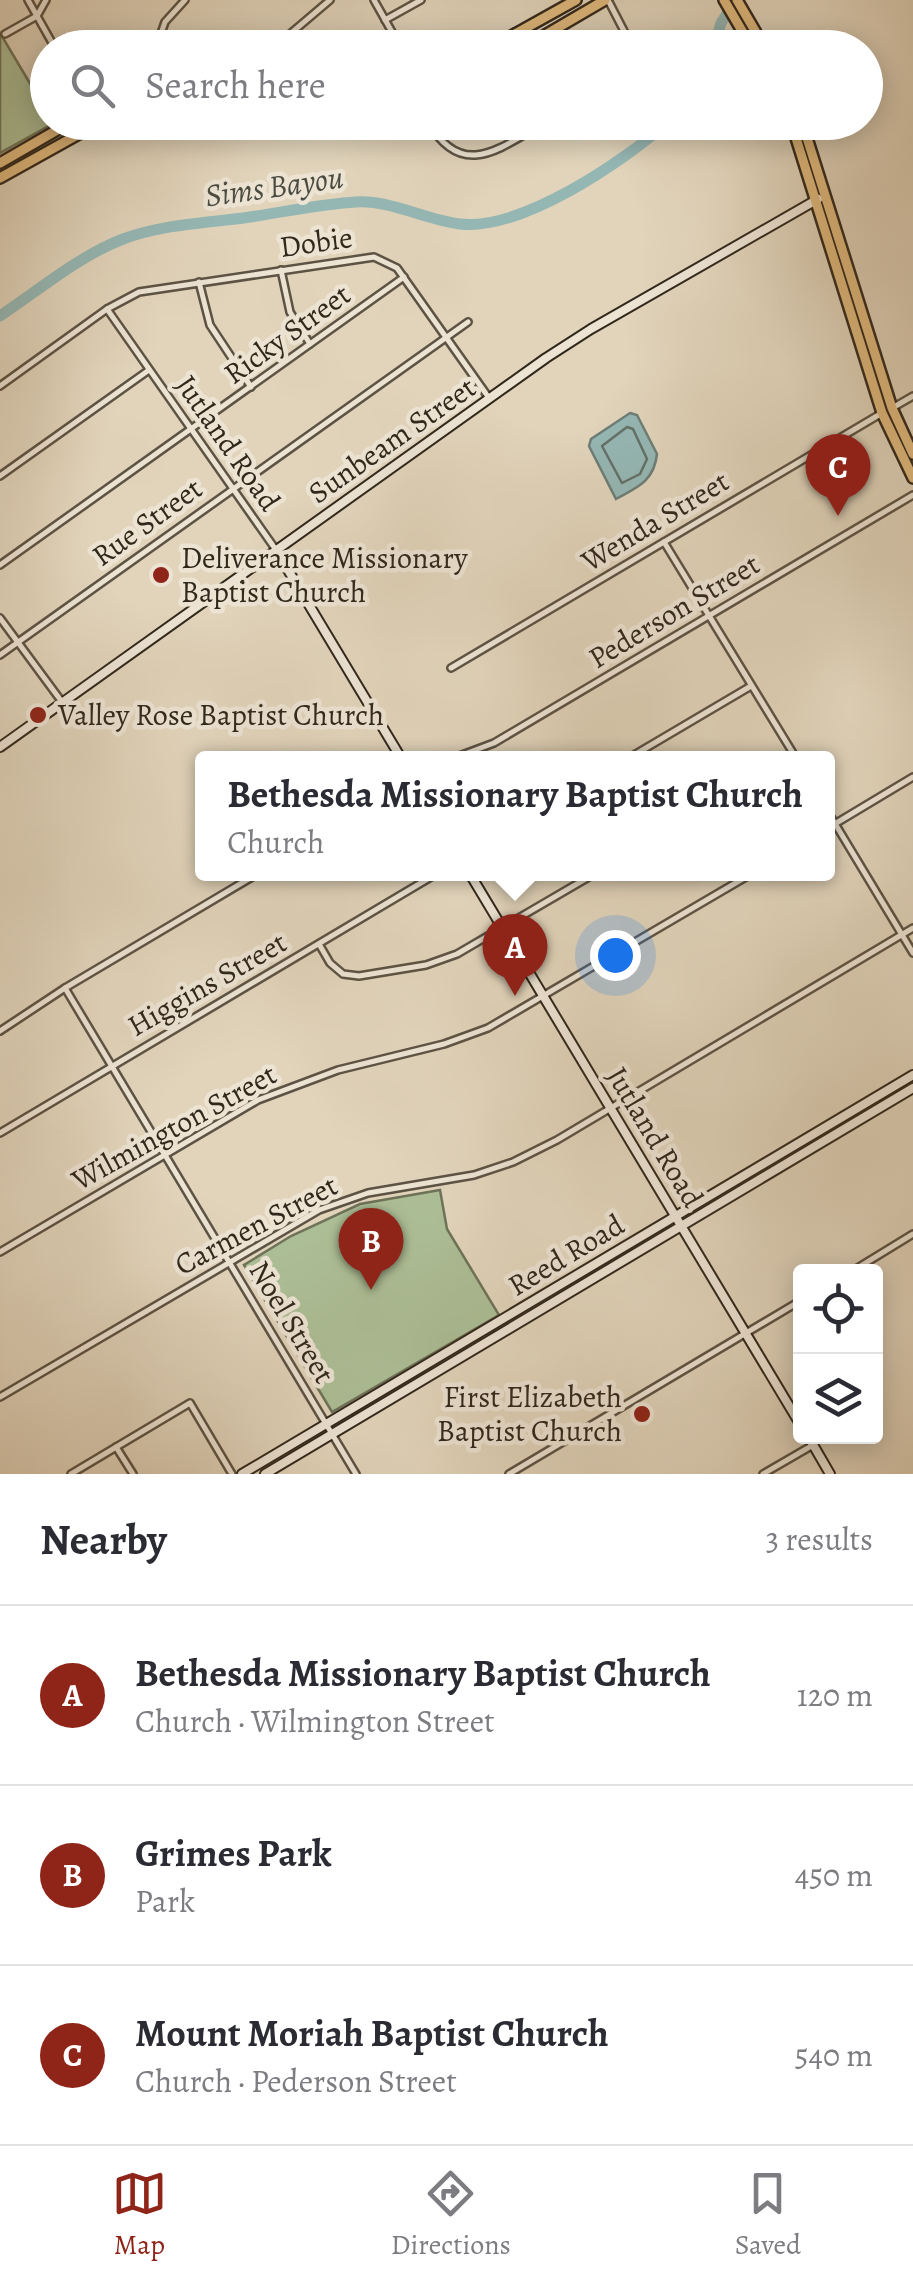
<!DOCTYPE html>
<meta charset="utf-8">
<style>
body{margin:0;font-family:Alegreya,serif;background:#f7f7f7;color:#2b2b33}
.controls{position:absolute;right:30px;bottom:30px;display:grid;overflow:hidden;border-radius:10px;box-shadow:0 5px 25px #0003}
.controls button{width:90px;height:90px;display:grid;place-items:center;padding:0;border:0;border-bottom:2px solid #e1e1e2;background:#fff;color:#2b2b33;font:50px sans-serif}
.you{position:absolute;left:615px;top:955px;width:35px;height:35px;margin:-25px;border:8px solid #fff;border-radius:50%;background:#1a73e8;box-shadow:0 0 0 15px #1a73e833}
.badge{display:grid;place-items:center;width:65px;height:65px;border-radius:50%;background:#8f2418;color:#fff;font-size:32px;font-weight:700}
.pin{position:absolute;translate:-50% -82px;filter:drop-shadow(0 2px 5px #0008)}
.pin::after{content:'';position:absolute;top:52px;width:35px;height:30px;background:inherit;clip-path:polygon(0 0,100% 0,50% 100%)}
.popup{position:absolute;left:195px;top:751px;width:640px;height:130px;box-sizing:border-box;display:grid;place-content:center;border-radius:10px;background:#fff;filter:drop-shadow(0 2px 8px #0005);font-size:32px;white-space:nowrap;color:#7c7c81}
.popup b{font-size:38px;color:#2b2b33}
.popup::after{content:'';position:absolute;left:50%;top:100%;margin-left:-20px;border:20px solid transparent;border-top-color:#fff}
.list{margin:0;padding:0;list-style:none}
h2{display:flex;justify-content:space-between;align-items:center;height:130px;margin:0;padding:0 40px;font-size:42px}
h2 small{font-size:32px;font-weight:400;color:#7c7c81}
.list li{display:grid;grid-template-columns:65px 1fr auto;gap:30px;align-items:center;box-sizing:border-box;height:180px;padding:0 40px;border-top:2px solid #e1e1e2}
.list b{display:block;font-size:38px;white-space:nowrap}
.list p{margin:0;font-size:32px;white-space:nowrap;color:#7c7c81}
.list em{font-size:32px;font-style:normal;color:#7c7c81}
.icon{flex:none;width:55px;height:55px;fill:none;stroke:currentColor;stroke-width:2;stroke-linecap:round;stroke-linejoin:round}
.map{position:relative;flex:none;width:913px;height:1474px;overflow:hidden}
.search{position:absolute;background:#fff;box-shadow:0 5px 25px #0003;left:30px;right:30px;top:30px;height:110px;display:flex;align-items:center;gap:25px;box-sizing:border-box;padding:0 35px;border-radius:55px;color:#7c7c81;font-size:38px}
.sheet{height:670px;background:#fff}
nav{display:flex;justify-content:space-around;align-items:center;box-sizing:border-box;height:140px;border-top:2px solid #e1e1e2;background:#fff;font-size:28px;color:#7c7c81}
nav a{display:grid;justify-items:center;gap:5px}
nav .on{color:#8f2418}
.map>svg:first-child{display:block}
.green{fill:#acbe96;stroke:#6e7359;stroke-width:2.5}
.water{fill:#95b7b4;stroke:#6d7e77;stroke-width:2.5}
.lines{fill:none;stroke-linecap:round;stroke-linejoin:round}
.shore{stroke:#637068;stroke-width:2.5}
.river{stroke:#95b7b4;stroke-width:11}
.street-casing{stroke:#5d5344;stroke-width:10}
.secondary-casing{stroke:#31281c;stroke-width:12}
.primary-casing{stroke:#31281c;stroke-width:14}
.street{stroke:#ece3d3;stroke-width:5}
.secondary{stroke:#ece3d3;stroke-width:8}
.primary{stroke:#e0ba7e;stroke-width:9}
.poi-dot{fill:#8f2418;stroke:#ece3d3;stroke-width:4}
.labels{text-anchor:middle;dominant-baseline:central;stroke-width:9;stroke-linejoin:round;paint-order:stroke}
.street-label{font-size:30px;fill:#31281c;stroke:#ece3d3}
.poi-label{font-size:30px;fill:#31281c;stroke:#ece3d3;text-anchor:start}
.water-label{font-size:32px;font-style:italic;fill:#4a4c42;stroke:#ece3d3}
</style>
<div class="map">
<svg width="913" height="1474" viewBox="0 0 913 1474">
<rect width="100%" height="100%" fill="#e1d4bb"/>
<filter id="stains"><feTurbulence type="fractalNoise" baseFrequency=".002" numOctaves="4"/><feColorMatrix values="0 0 0 0 .2 0 0 0 0 .09 0 0 0 0 .02 0 0 0 .5 -.17"/></filter>
<radialGradient id="worn" r=".72"><stop offset=".6" stop-color="#630" stop-opacity="0"/><stop offset="1" stop-color="#630" stop-opacity=".3"/></radialGradient>
<g class="green">
<polygon points="0,33 47,112 48,122 54,123 0,153"/>
<polygon points="440,1190 447,1229 499,1315 332,1412 244,1265 291,1236 360,1204"/>
</g>
<path class="water" d="M 630,413 L 637,415 L 657,454 C 654,481 638,487 616,499 L 589,446 L 591,439 Z"/>
<g class="lines">
<polygon class="shore" points="627,427 633,429 647,459 640,474 622,483 602,446"/>
<g class="river">
<polyline points="714,48 721,23 736,0"/>
<path d="M 0,316 C 39,290 79,256 123,239 C 162,224 209,223 250,217 C 285,212 321,204 356,202 C 392,200 425,220 460,224 C 521,231 623,162 668,122"/>
</g>
<defs>
<g id="street">
<polyline points="28,0 55,48"/>
<polyline points="374,0 401,48"/>
<polyline points="608,0 624,31 627,48"/>
<polyline points="385,20 421,0"/>
<polyline points="5,34 37,16 46,0"/>
<polyline points="156,48 165,22 185,0"/>
<polyline points="282,48 290,34 330,0"/>
<path d="M 428,122 C 463,182 501,147 546,122"/>
<polyline points="281,270 290,312 310,344"/>
<polyline points="199,282 210,325 251,387"/>
<polyline points="107,309 276,550"/>
<polyline points="0,386 107,309 139,292 374,257 397,268 489,398"/>
<polyline points="894,407 913,396"/>
<polyline points="0,476 149,370"/>
<polyline points="664,542 796,758"/>
<polyline points="0,565 404,277"/>
<polyline points="0,618 62,702"/>
<polyline points="0,655 468,322"/>
<polyline points="451,668 882,413"/>
<polyline points="454,758 494,743 913,495"/>
<polyline points="629,758 751,686"/>
<polyline points="828,812 913,953"/>
<polyline points="828,828 913,777"/>
<polyline points="319,944 330,963 343,974 359,976 426,965 457,954 594,874"/>
<polyline points="65,988 356,1474"/>
<polyline points="0,1031 65,988 257,874"/>
<polyline points="0,1133 436,874"/>
<polyline points="0,1252 258,1100 338,1070 444,1044 488,1028 751,874"/>
<polyline points="851,1272 913,1234"/>
<polyline points="0,1397 319,1210 368,1193 474,1175 513,1162 557,1140 913,928"/>
<polyline points="116,1447 133,1474"/>
<polyline points="71,1474 190,1403 232,1474"/>
<polyline points="509,1474 800,1301"/>
<polyline points="763,1474 813,1445"/>
</g>
<g id="secondary">
<polyline points="276,550 401,758"/>
<polyline points="0,747 546,358 591,329 818,199"/>
<polyline points="470,874 800,1424"/>
<polyline points="808,1436 830,1474"/>
<polyline points="242,1474 913,1075"/>
<polyline points="265,1474 913,1088"/>
</g>
<g id="primary">
<polyline points="724,0 752,48"/>
<polyline points="737,0 765,48"/>
<polyline points="515,34 523,48 605,0"/>
<polyline points="490,48 576,0"/>
<polyline points="791,122 882,413 913,478"/>
<polyline points="802,122 892,408 913,454"/>
<polyline points="0,163 71,122"/>
<polyline points="0,178 79,134 108,122"/>
</g>
</defs>
<use href="#street" class="street-casing"/>
<use href="#secondary" class="secondary-casing"/>
<use href="#primary" class="primary-casing"/>
<use href="#street" class="street"/>
<use href="#secondary" class="secondary"/>
<use href="#primary" class="primary"/>
</g>
<g class="poi-dot">
<circle cx="161" cy="575" r="10"/>
<circle cx="38" cy="715" r="10"/>
<circle cx="642" cy="1414" r="10"/>
</g>
<g class="labels">
<g class="street-label">
<text transform="translate(316 242) rotate(-8)">Dobie</text>
<text transform="translate(287 334) rotate(-36)">Ricky Street</text>
<text transform="translate(392 440) rotate(-35)">Sunbeam Street</text>
<text transform="translate(228 443) rotate(55)">Jutland Road</text>
<text transform="translate(655 521) rotate(-31)">Wenda Street</text>
<text transform="translate(147 522) rotate(-36)">Rue Street</text>
<text transform="translate(674 611) rotate(-31)">Pederson Street</text>
<text transform="translate(207 984) rotate(-30)">Higgins Street</text>
<text transform="translate(174 1127) rotate(-29)">Wilmington Street</text>
<text transform="translate(655 1137) rotate(59)">Jutland Road</text>
<text transform="translate(256 1225) rotate(-28)">Carmen Street</text>
<text transform="translate(566 1255) rotate(-31)">Reed Road</text>
<text transform="translate(292 1322) rotate(59)">Noel Street</text>
</g>
<g class="poi-label">
<text x="181" y="558">Deliverance Missionary<tspan x="181" dy="34">Baptist Church</tspan></text>
<text x="58" y="715">Valley Rose Baptist Church</text>
<text x="622" y="1397" text-anchor="end">First Elizabeth<tspan x="622" dy="34">Baptist Church</tspan></text>
</g>
<g class="water-label">
<text transform="translate(274 186) rotate(-8)">Sims Bayou</text>
</g>
</g>
<rect width="100%" height="100%" filter="url(#stains)"/>
<rect width="100%" height="100%" fill="url(#worn)"/>
</svg>
<div class="controls">
<button><svg class="icon" aria-label="locate" viewBox="0 0 24 24"><circle cx="12" cy="12" r="6"/><path d="M12 2v4M12 18v4M2 12h4M18 12h4"/></svg></button>
<button><svg class="icon" aria-label="layers" viewBox="0 0 24 24"><path d="M12 4l9 5-9 5-9-5zM3 14l9 5 9-5"/></svg></button>
</div>
<div class="you"></div>
<div class="pin badge" style="left:515px;top:996px">A</div>
<div class="popup"><b>Bethesda Missionary Baptist Church</b>Church</div>
<div class="pin badge" style="left:371px;top:1290px">B</div>
<div class="pin badge" style="left:838px;top:516px">C</div>
<div class="search"><svg class="icon" aria-label="search" viewBox="0 0 24 24"><circle cx="10" cy="10" r="6"/><path d="M15 15l6 6"/></svg>Search here</div>
</div>
<section class="sheet">
<h2>Nearby<small>3 results</small></h2>
<ul class="list">
<li><span class="badge">A</span><div><b>Bethesda Missionary Baptist Church</b><p>Church · Wilmington Street</p></div><em>120 m</em></li>
<li><span class="badge">B</span><div><b>Grimes Park</b><p>Park</p></div><em>450 m</em></li>
<li><span class="badge">C</span><div><b>Mount Moriah Baptist Church</b><p>Church · Pederson Street</p></div><em>540 m</em></li>
</ul>
</section>
<nav>
<a class="on"><svg class="icon" aria-label="map" viewBox="0 0 24 24"><path d="M3 6l6-2 6 2 6-2v14l-6 2-6-2-6 2zM9 4v14M15 6v14"/></svg>Map</a>
<a><svg class="icon" aria-label="directions" viewBox="0 0 24 24"><path d="M12 3l9 9-9 9-9-9zM9 14v-3h6M13 9l2 2-2 2"/></svg>Directions</a>
<a><svg class="icon" aria-label="saved" viewBox="0 0 24 24"><path d="M7 4h10v16l-5-4-5 4z"/></svg>Saved</a>
</nav>
